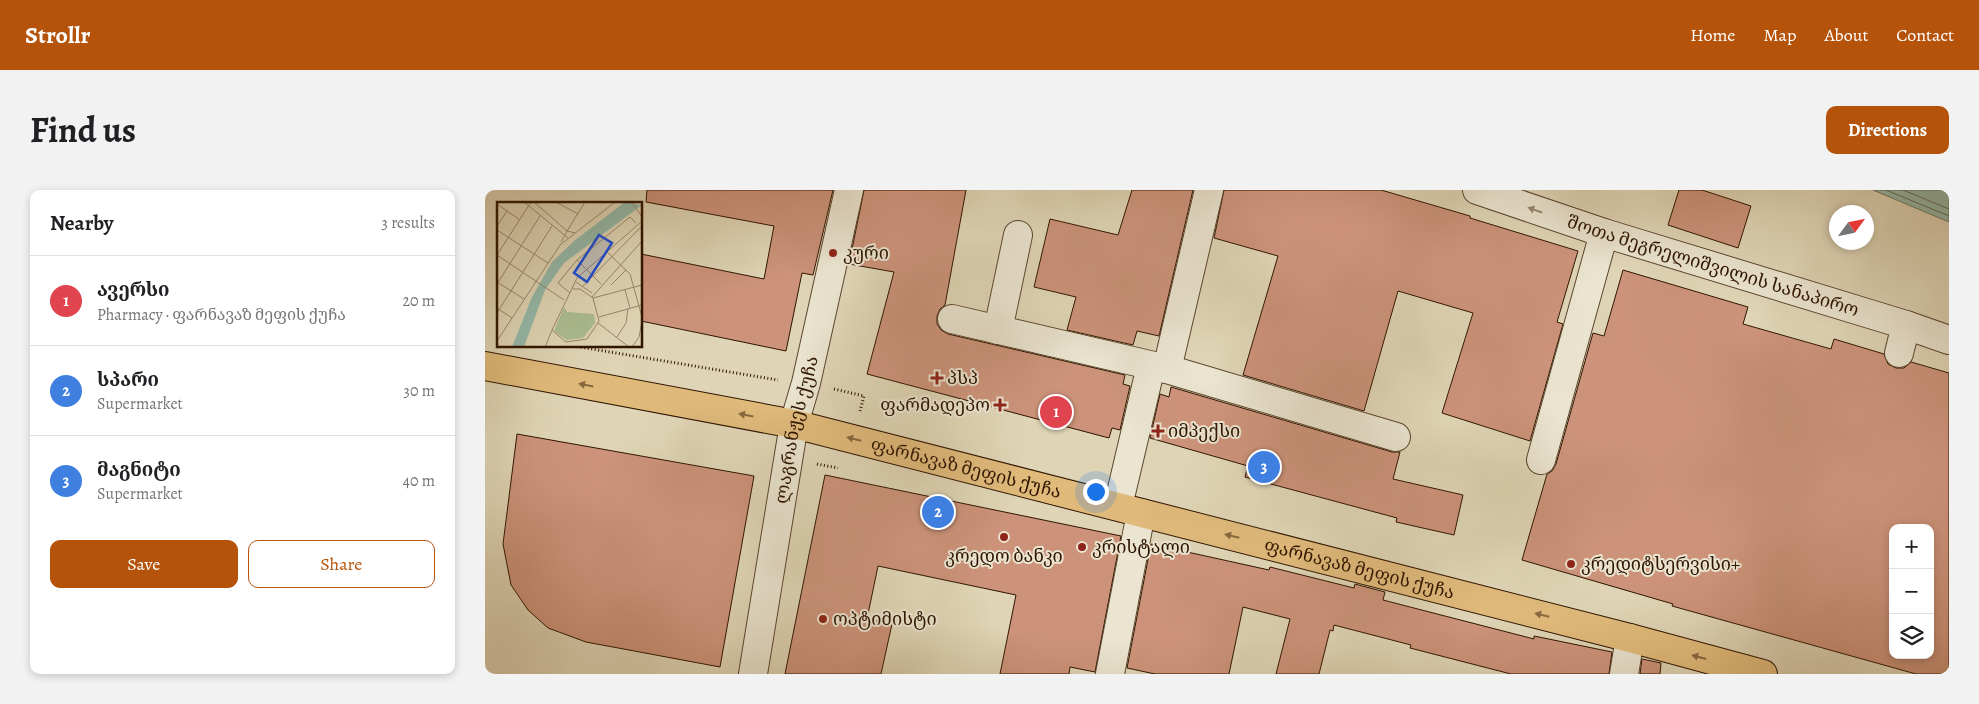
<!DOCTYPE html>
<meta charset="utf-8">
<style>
body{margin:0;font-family:Alegreya,"Noto Serif Georgian",serif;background:#f2f2f2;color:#202124}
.controls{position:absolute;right:15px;bottom:15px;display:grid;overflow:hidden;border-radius:10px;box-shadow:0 2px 8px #0003}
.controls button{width:45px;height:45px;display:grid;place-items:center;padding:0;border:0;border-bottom:1px solid #e0e0e0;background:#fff;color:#202124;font:25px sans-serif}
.compass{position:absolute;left:1344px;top:15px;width:45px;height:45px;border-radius:50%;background:#fff;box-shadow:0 2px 8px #0003;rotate:57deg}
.you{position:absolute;left:610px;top:301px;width:18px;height:18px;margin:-12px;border:4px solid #fff;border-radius:50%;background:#1a73e8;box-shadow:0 0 0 8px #1a73e833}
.badge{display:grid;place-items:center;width:32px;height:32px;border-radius:50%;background:#b45309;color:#fff;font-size:16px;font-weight:700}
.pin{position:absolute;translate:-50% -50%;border:2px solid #fff;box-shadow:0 1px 5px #0006}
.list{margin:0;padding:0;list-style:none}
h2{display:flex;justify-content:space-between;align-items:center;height:65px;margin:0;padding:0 20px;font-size:21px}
h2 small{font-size:16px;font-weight:400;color:#757577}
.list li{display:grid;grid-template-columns:32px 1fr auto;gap:15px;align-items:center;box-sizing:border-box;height:90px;padding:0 20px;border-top:1px solid #e0e0e0}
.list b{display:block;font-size:19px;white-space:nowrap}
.list p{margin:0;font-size:16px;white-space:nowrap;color:#757577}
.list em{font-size:16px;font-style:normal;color:#757577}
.actions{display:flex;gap:10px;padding:15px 20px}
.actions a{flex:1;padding:11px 0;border:1px solid #b45309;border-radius:10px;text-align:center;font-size:18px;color:#b45309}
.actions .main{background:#b45309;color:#fff}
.icon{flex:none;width:28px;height:28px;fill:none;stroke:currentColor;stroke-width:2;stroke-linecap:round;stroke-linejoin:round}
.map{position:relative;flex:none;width:1464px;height:484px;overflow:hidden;border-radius:10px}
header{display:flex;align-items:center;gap:30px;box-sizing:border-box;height:70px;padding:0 25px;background:#b45309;color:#fff}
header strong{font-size:24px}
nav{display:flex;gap:28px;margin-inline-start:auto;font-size:18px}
.intro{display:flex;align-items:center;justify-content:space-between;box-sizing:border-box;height:120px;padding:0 30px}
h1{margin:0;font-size:35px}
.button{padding:12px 22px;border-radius:10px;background:#b45309;color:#fff;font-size:18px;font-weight:700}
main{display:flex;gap:30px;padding:0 30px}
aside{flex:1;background:#fff;border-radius:10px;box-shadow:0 2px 8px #0003}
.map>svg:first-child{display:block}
.water{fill:#94b9a9;stroke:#6c7765}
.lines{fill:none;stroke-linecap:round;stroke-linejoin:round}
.shore{stroke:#626754;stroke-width:1}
.building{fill:#cc937a;stroke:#2f1500;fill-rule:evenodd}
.minor-casing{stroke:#5b452e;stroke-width:30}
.major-casing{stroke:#2f1500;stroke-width:30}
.path{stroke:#2f1500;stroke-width:3;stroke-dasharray:1 2.5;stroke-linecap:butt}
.minor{stroke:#eae4d0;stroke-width:28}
.major{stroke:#e0ba7b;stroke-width:28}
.oneway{fill:#968772}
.oneway2{fill:#88683e}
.poi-dot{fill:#8f2418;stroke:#eae4d0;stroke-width:2}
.labels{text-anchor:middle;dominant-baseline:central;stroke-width:4;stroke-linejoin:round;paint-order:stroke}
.poi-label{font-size:18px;fill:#2f1500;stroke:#eae4d0;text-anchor:start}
.street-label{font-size:18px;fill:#2f1500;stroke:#eae4d0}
.inset-road{fill:none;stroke:#99886d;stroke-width:1}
.view{fill:#1d4ed8;fill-opacity:0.15;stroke:#1d4ed8;stroke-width:2.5}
.inset-edge{fill:none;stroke:#2f1500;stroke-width:2.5}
</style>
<header>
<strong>Strollr</strong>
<nav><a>Home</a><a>Map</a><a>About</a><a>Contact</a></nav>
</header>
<div class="intro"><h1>Find us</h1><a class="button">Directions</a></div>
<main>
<aside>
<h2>Nearby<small>3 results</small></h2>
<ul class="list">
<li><span class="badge" style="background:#e0444e">1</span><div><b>ავერსი</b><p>Pharmacy · ფარნავაზ მეფის ქუჩა</p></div><em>20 m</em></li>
<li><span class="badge" style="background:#3f7fe0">2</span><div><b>სპარი</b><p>Supermarket</p></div><em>30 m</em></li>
<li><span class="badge" style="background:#3f7fe0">3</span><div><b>მაგნიტი</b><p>Supermarket</p></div><em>40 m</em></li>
</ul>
<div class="actions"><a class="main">Save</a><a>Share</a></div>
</aside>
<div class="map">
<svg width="1464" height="484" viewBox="0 0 1464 484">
<rect width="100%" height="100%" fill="#dfd5b6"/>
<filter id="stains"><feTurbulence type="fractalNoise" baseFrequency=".004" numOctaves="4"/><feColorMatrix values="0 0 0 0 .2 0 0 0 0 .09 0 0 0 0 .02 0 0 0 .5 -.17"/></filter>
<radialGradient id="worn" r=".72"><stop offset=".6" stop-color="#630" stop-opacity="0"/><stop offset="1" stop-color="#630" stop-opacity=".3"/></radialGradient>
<polygon class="water" points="1388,0 1464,0 1464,32"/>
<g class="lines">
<g class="shore">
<polyline points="1401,0 1464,26"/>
<polyline points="1418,0 1464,19"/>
</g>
</g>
<g class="building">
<polygon points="162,0 348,0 328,85 317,83 301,161 156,131 156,64 279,89 289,36 161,12"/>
<polygon points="379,0 481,0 460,115 455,119 452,126 452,134 456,140 463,144 640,185 638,194 645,196 635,240 627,238 624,248 382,184 409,82 364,74"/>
<polygon points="647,0 708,0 674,146 652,141 648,155 582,140 591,107 549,97 565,29 633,45"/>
<polygon points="739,0 896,0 985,26 985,28 1093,61 1072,132 1078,134 1045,251 957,223 988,123 913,101 879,221 758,185 793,66 729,48"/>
<polygon points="1194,0 1217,0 1266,16 1253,58 1183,35"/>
<path d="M 1138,80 L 1263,117 L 1258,134 L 1346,159 L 1349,149 L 1399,164 L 1403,174 L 1411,178 L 1419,178 L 1426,172 L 1464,183 L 1464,484 L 1431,484 L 1187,416 L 1188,414 L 1037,370 L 1062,284 L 1067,281 L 1071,274 L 1108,143 L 1119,146 ZM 1408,338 L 1445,338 L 1445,465 L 1408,465 Z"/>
<polygon points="686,197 907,262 915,262 908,289 978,305 969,345 911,332 912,328 760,287 763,276 665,248 675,204 684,207"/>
<polygon points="32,244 269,286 235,477 101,452 63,438 43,420 26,395 18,354"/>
<polygon points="340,285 636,346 610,482 585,477 584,484 515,484 531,405 393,376 382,429 407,434 396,484 300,484"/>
<polygon points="666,354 784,380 785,377 869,398 870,394 900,402 898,410 1049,449 1049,446 1127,462 1124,484 1026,484 925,458 926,455 849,435 848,441 845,440 834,484 791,484 805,429 758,417 744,484 670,484 642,478"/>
<polygon points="1157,469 1176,473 1175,484 1155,484"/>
</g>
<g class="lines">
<defs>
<g id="minor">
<path id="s1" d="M 992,0 L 1119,43 L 1421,135 L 1464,150"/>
<polyline points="467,129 682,179 724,0"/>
<polyline points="513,140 533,45"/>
<polyline points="1414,163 1421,135"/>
<polyline points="682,179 911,247"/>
<polyline points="1056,270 1119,43"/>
<polyline points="633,316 666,176"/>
<path id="s2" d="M 268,484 L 309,234 L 321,193 L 364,0"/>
<polyline points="625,484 656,323"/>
<polyline points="1139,484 1145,448"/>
</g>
<g id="major">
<path id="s3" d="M 0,176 L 309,234 L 1145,448 L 1278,484"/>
</g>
</defs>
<use href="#minor" class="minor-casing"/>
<use href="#major" class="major-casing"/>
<g class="path">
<polyline points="89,156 293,190"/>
<polyline points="349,199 379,206 375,221"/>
<polyline points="332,274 353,278"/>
</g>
<use href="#minor" class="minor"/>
<use href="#major" class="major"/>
</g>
<defs><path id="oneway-solid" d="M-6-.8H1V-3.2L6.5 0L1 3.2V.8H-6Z" transform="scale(1.25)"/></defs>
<use class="oneway" href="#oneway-solid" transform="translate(1050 20) rotate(-161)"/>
<g class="oneway2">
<use href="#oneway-solid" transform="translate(101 195) rotate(-169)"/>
<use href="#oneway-solid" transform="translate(261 225) rotate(-169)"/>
<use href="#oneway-solid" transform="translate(369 249) rotate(-166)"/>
<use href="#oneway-solid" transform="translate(747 346) rotate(-166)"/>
<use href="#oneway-solid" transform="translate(1057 425) rotate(-166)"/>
<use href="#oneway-solid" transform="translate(1214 467) rotate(-165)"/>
</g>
<g class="poi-dot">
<circle cx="348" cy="63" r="5"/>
<path d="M449.5 180.5h5v5h5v5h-5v5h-5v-5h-5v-5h5z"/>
<path d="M512.5 207.5h5v5h5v5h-5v5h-5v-5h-5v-5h5z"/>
<path d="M670.5 233.5h5v5h5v5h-5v5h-5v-5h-5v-5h5z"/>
<circle cx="519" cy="347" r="5"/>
<circle cx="597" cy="357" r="5"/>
<circle cx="1086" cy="374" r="5"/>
<circle cx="338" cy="429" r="5"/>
</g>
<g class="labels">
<g class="poi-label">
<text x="358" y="63">კური</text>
<text x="462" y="188">პსპ</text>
<text x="505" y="215" text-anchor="end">ფარმადეპო</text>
<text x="683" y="241">იმპექსი</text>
<text x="607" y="357">კრისტალი</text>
<text x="519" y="366" text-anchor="middle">კრედო ბანკი</text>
<text x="1096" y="374">კრედიტსერვისი+</text>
<text x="348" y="429">ოპტიმისტი</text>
</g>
<g class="street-label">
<text stroke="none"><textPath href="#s1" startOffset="248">შოთა მეგრელიშვილის სანაპირო</textPath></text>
<text stroke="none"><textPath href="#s2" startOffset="248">ლაგრანჟეს ქუჩა</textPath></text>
<text stroke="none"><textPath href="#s3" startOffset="492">ფარნავაზ მეფის ქუჩა</textPath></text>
<text stroke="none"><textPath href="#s3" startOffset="898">ფარნავაზ მეფის ქუჩა</textPath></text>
</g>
</g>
<g transform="translate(12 12)">
<rect width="145" height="145" fill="#dfd5b6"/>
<path d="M 67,105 L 70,110 L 97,112 L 98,121 L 86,136 L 70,138 L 57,129 Z" fill="#acbe93"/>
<path d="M 128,0 L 145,3 L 67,61 L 48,88 L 27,145 L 15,145 L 35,95 L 55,60 L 77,39 Z" fill="#94b9a9"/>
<path class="inset-road" d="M 27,0 L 71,36M 37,0 L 70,29 L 88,0M 59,0 L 81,12M 135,0 L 145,15M 0,2 L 23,18M 0,24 L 10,9M 0,28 L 51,61M 64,40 L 70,29 L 78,31M 110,50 L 133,72 L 145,115M 0,53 L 67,98M 0,53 L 34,0M 80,58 L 104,82M 0,80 L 27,97M 79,80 L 95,91M 0,82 L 43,14M 114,83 L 129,68M 86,84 L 145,24M 76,87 L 83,87 L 96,96 L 102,119 L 90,137 L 69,140 L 55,128 L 80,76 L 144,20M 128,88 L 133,106M 73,91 L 61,81 L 80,58 L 133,15 L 139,21M 95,95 L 145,39M 96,96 L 145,83M 0,106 L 15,116M 0,111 L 55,24M 102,115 L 145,103M 101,121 L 132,145M 120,135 L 129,121 L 131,107M 0,139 L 63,43 L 118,0M 48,145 L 55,128M 135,145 L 142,135 L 145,119"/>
<path class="view" d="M 102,33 L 115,41 L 90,80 L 77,71 Z"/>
<rect width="145" height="145" class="inset-edge"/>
</g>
<rect width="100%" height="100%" filter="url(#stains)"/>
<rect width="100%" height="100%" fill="url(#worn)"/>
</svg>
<div class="controls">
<button>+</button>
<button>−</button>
<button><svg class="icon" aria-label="layers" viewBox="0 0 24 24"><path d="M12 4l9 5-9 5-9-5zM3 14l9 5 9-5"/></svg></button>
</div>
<svg class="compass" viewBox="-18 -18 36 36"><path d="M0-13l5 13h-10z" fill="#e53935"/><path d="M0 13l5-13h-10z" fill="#757577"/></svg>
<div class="you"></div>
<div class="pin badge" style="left:571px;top:222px;background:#e0444e">1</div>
<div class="pin badge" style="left:453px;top:322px;background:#3f7fe0">2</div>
<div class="pin badge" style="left:779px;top:277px;background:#3f7fe0">3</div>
</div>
</main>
